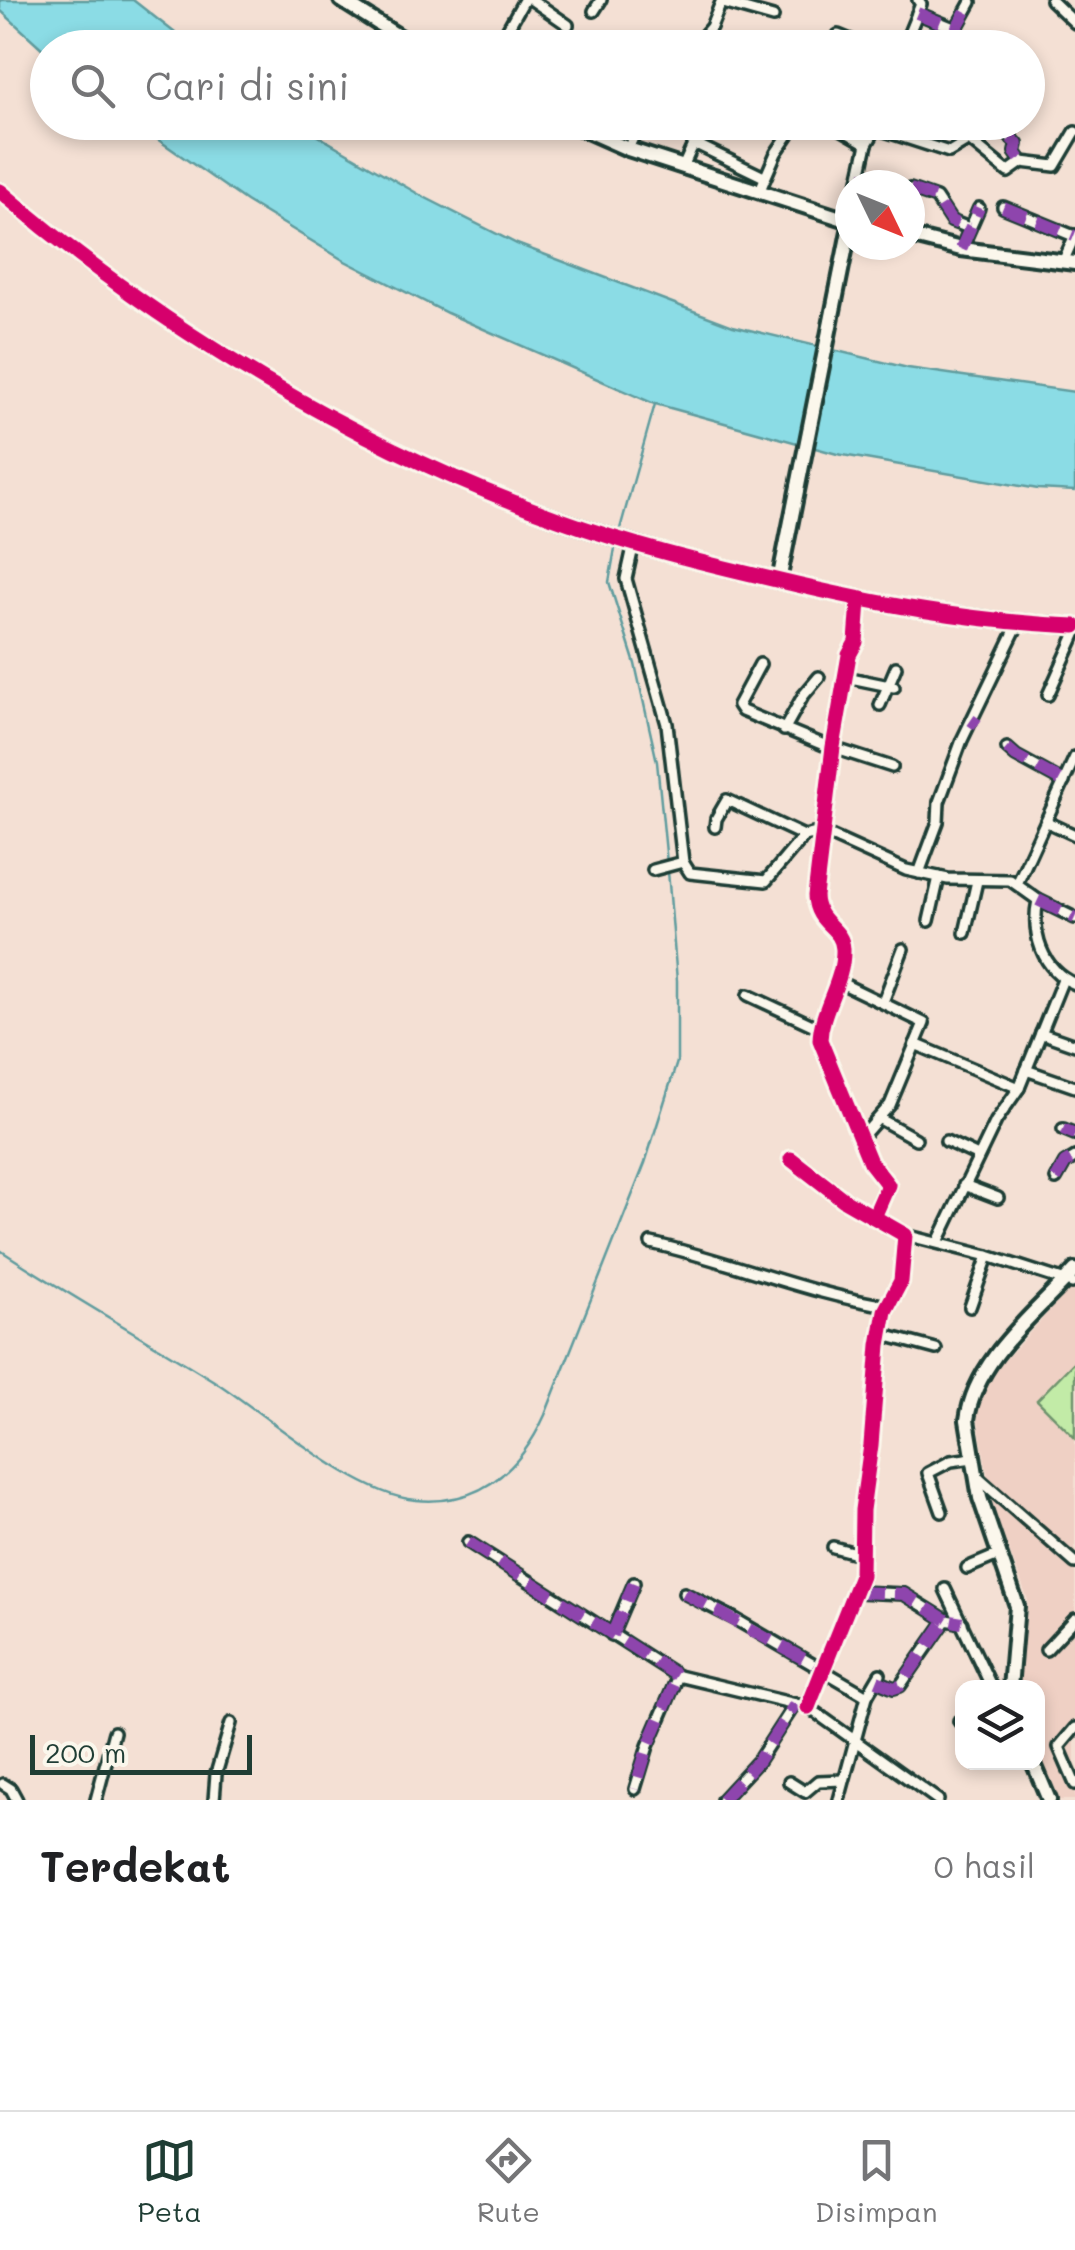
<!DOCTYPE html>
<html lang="id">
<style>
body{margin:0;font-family:Mali,sans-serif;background:#f6f6f6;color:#202124}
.controls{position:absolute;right:30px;bottom:30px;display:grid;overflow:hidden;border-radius:20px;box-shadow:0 5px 15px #0003}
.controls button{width:90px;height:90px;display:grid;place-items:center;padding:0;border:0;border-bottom:2px solid #e0e0e0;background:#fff;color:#202124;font:50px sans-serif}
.compass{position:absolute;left:835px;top:170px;width:90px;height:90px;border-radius:50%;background:#fff;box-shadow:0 5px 15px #0003;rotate:133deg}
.scale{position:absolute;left:30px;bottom:25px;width:222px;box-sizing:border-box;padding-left:10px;border:5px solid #1f3d34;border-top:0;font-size:28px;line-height:35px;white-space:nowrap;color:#1f3d34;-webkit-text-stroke:8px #fbf7ec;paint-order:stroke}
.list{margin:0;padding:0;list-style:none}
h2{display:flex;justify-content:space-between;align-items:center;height:130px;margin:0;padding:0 40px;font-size:42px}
h2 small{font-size:32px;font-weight:400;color:#757577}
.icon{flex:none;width:55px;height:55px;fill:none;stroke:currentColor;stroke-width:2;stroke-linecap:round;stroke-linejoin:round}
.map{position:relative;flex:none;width:1075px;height:1800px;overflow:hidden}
.search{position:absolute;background:#fff;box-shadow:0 5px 15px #0003;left:30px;right:30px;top:30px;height:110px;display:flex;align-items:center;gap:25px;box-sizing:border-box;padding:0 35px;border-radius:55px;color:#757577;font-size:38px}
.sheet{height:310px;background:#fff}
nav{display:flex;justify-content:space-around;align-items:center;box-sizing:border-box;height:140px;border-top:2px solid #e0e0e0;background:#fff;font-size:28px;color:#757577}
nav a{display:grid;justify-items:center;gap:5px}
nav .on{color:#1f3d34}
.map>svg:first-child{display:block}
.built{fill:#efd0c4}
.green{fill:#c2eba7;stroke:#70946e;stroke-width:2.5}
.water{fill:#8bdce5;stroke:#609c9e;stroke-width:2.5}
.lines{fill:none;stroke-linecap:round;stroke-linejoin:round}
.stream{stroke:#609c9e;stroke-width:2.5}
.street-casing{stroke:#1f3d34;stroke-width:16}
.secondary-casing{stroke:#1f3d34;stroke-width:20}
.street{stroke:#fbf7ec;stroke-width:9}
.secondary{stroke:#fbf7ec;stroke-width:12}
.quiet{stroke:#8e44ad;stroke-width:12;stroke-dasharray:25 12;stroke-linecap:butt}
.cycleway-casing{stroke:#fbf7ec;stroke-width:21}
.cycleway{stroke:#d6006c;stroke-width:15}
</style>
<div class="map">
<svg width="1075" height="1800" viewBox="0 0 1075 1800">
<rect width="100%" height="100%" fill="#f4e0d4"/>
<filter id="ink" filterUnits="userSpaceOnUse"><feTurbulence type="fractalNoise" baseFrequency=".01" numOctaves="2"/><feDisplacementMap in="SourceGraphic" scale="20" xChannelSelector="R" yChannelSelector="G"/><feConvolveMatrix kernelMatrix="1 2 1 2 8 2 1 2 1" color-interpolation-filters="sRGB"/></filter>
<g filter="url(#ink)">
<polygon class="built" points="1075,1283 1075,1800 1052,1800 1038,1762 1038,1688 1019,1688 1028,1600 993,1508 977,1414 985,1388 995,1371"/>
<polygon class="green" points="1075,1361 1075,1438 1037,1400"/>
<g class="water">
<polygon points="0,0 133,0 193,47 48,48 47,53 0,10"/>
<polygon points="134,123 296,123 420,195 517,244 733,326 908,368 1075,392 1075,491 1038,489 837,454 652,403 447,313 343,260 246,201"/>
</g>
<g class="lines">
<g class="stream">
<polyline points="618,536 655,404"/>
<polyline points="616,543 609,582 635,664 657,762 667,863"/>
<path d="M 0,1250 C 70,1296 143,1337 214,1381 C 267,1415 355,1495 416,1500 C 480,1506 520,1470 545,1415 L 645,1163 L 677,1062 L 677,981 L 668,871"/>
</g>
<defs>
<g id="street">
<polyline points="532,0 568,25"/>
<polyline points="1051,0 1075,23"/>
<polyline points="723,3 773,17"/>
<polyline points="594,11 601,0"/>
<polyline points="917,13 956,29 971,2"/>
<polyline points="838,35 870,48"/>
<polyline points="497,48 524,0"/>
<polyline points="693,48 711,27 722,0"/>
<polyline points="903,48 921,4 918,0"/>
<polyline points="829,122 867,144"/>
<polyline points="878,129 949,152 969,140 1008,172 1022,162 1055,166 1075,132"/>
<polyline points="1011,138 1017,144 1015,152 1022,162"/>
<polyline points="698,145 764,177"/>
<polyline points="628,149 640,122"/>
<polyline points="683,167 692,147 698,145 710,122"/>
<polyline points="860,177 893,185"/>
<polyline points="858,185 867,144 880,122"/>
<polyline points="910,189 936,198 951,221 969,228"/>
<polyline points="760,190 776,153 797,122"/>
<polyline points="1003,207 1074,236"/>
<polyline points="961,249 979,208"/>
<polyline points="1063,262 1075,235"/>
<polyline points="634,543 626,579 667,724 683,862"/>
<path d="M 859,601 L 856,642 L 849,655 L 833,747 L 815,896 C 816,925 842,926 843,949 C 844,983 821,1008 820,1040 L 870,1162 L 888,1185 L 874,1217"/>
<polyline points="760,664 738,705 742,711 824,745 892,767"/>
<polyline points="846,677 894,687"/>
<polyline points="1048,695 1075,635"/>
<polyline points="880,705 896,667"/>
<polyline points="784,730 803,696 819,677"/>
<polyline points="1007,748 1016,756 1064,782"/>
<polyline points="1047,822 1075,835"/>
<path d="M 715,827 L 716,819 L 727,800 L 804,836 L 822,832 L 906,870 L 948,879 L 1010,880 L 1038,900 C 1031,933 1041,969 1075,984"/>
<polyline points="653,870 683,862 690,873 766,881 804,836"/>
<polyline points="919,873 938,822 939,802 962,740 1019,622"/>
<polyline points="1017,884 1075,757"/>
<polyline points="1038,900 1075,918"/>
<polyline points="929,921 939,877"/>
<polyline points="965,933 977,881"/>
<polyline points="839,982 924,1023 890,1105 860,1139"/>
<polyline points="748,995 821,1029"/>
<polyline points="883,1002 903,949"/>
<polyline points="1041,1033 1075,1045"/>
<polyline points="915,1044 1019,1088"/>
<polyline points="1026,1070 1075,1087"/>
<polyline points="880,1119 916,1139"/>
<polyline points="1063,1129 1075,1134"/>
<polyline points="946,1141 978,1156"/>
<polyline points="791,1159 844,1200 905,1235 901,1281 885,1311 879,1345 871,1445 862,1510 861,1575 808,1707"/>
<polyline points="1056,1179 1065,1163 1075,1157"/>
<polyline points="964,1185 998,1198"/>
<polyline points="905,1235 988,1256 1072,1283"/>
<polyline points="938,1242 996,1121 1019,1088 1063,979"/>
<path d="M 651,1243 C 731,1261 807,1294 888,1306"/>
<polyline points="970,1307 988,1256"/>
<polyline points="880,1334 936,1349"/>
<polyline points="976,1476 1075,1563"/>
<polyline points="942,1512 928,1473 951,1461 973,1458"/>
<polyline points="468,1542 678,1676 648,1746 635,1789"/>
<polyline points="833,1547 863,1555"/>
<polyline points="967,1568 998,1555"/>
<polyline points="945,1589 992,1688"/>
<polyline points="857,1592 904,1594 946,1620"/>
<polyline points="684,1593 735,1619 867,1696"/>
<polyline points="612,1635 634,1583"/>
<polyline points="1046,1650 1075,1619"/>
<polyline points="678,1676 808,1707 938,1800"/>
<polyline points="877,1681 894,1688 900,1686 946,1620 962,1623"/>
<polyline points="959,1721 962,1724"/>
<polyline points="1075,1728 1059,1747 1075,1784"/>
<polyline points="789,1782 805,1792 818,1781 843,1780"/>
<polyline points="3,1784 11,1789 17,1800"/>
<polyline points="96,1800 114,1732"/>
<polyline points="214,1800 216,1774 231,1723"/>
<polyline points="722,1800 758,1761 795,1704"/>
<polyline points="839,1800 867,1696 880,1674"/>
</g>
<g id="secondary">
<polyline points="341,0 417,48"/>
<polyline points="567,122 628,149 850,221"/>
<path d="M 0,191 C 163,331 356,446 558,519 C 629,545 703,563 776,580 C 876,604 973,622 1075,626"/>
<polyline points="910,236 961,249 1075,263"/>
<polyline points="779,581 850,226"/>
<path d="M 1010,1688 L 1017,1606 L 980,1498 L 967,1420 C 975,1359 1036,1313 1075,1270"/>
<polyline points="1033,1762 1049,1800"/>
</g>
</defs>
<use href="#street" class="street-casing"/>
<use href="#secondary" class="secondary-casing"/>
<use href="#street" class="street"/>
<use href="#secondary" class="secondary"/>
<g class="quiet">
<polyline points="917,13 956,29 971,2"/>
<polyline points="1011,138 1017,144 1015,152 1022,162"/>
<polyline points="860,177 893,185"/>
<polyline points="910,189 936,198 951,221 969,228"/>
<polyline points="1003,207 1074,236"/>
<polyline points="961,249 979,208"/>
<polyline points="971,720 978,725"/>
<polyline points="1007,748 1016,756 1064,782"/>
<polyline points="1038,900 1075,918"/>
<polyline points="1063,1129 1075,1134"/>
<polyline points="1056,1179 1065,1163 1075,1157"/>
<polyline points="468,1542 678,1676 648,1746 635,1789"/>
<polyline points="857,1592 904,1594 946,1620"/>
<polyline points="684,1593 824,1670 822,1675"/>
<polyline points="612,1635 634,1583"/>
<polyline points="877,1681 894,1688 900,1686 946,1620 962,1623"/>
<polyline points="722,1800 758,1761 795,1704"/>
</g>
<defs>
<g id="cycleway">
<path d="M 0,191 C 163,331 356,446 558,519 C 629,545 703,563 776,580 C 876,604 973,622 1075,626"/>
<path d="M 859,601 L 856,642 L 849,655 L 833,747 L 815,896 C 816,925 842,926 843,949 C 844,983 821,1008 820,1040 L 870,1162 L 888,1185 L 874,1217"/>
<polyline points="791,1159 844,1200 905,1235 901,1281 885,1311 879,1345 871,1445 862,1510 861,1575 808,1707"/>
</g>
</defs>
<use href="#cycleway" class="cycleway-casing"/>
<use href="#cycleway" class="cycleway"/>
</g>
</g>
</svg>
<div class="controls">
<button><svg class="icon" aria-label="layers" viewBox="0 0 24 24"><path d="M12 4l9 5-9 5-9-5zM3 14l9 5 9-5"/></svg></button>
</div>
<svg class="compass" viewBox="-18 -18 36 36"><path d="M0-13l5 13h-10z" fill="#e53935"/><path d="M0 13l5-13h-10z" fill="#757577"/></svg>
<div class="scale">200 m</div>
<div class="search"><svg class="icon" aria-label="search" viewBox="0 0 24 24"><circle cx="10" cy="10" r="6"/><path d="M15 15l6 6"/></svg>Cari di sini</div>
</div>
<section class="sheet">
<h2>Terdekat<small>0 hasil</small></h2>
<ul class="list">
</ul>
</section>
<nav>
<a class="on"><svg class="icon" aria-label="map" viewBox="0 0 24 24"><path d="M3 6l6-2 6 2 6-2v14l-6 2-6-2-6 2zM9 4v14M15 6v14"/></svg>Peta</a>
<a><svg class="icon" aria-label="directions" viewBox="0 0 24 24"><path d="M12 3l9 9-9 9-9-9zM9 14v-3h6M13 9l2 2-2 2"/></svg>Rute</a>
<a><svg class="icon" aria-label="saved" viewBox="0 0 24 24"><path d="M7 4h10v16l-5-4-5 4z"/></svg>Disimpan</a>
</nav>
